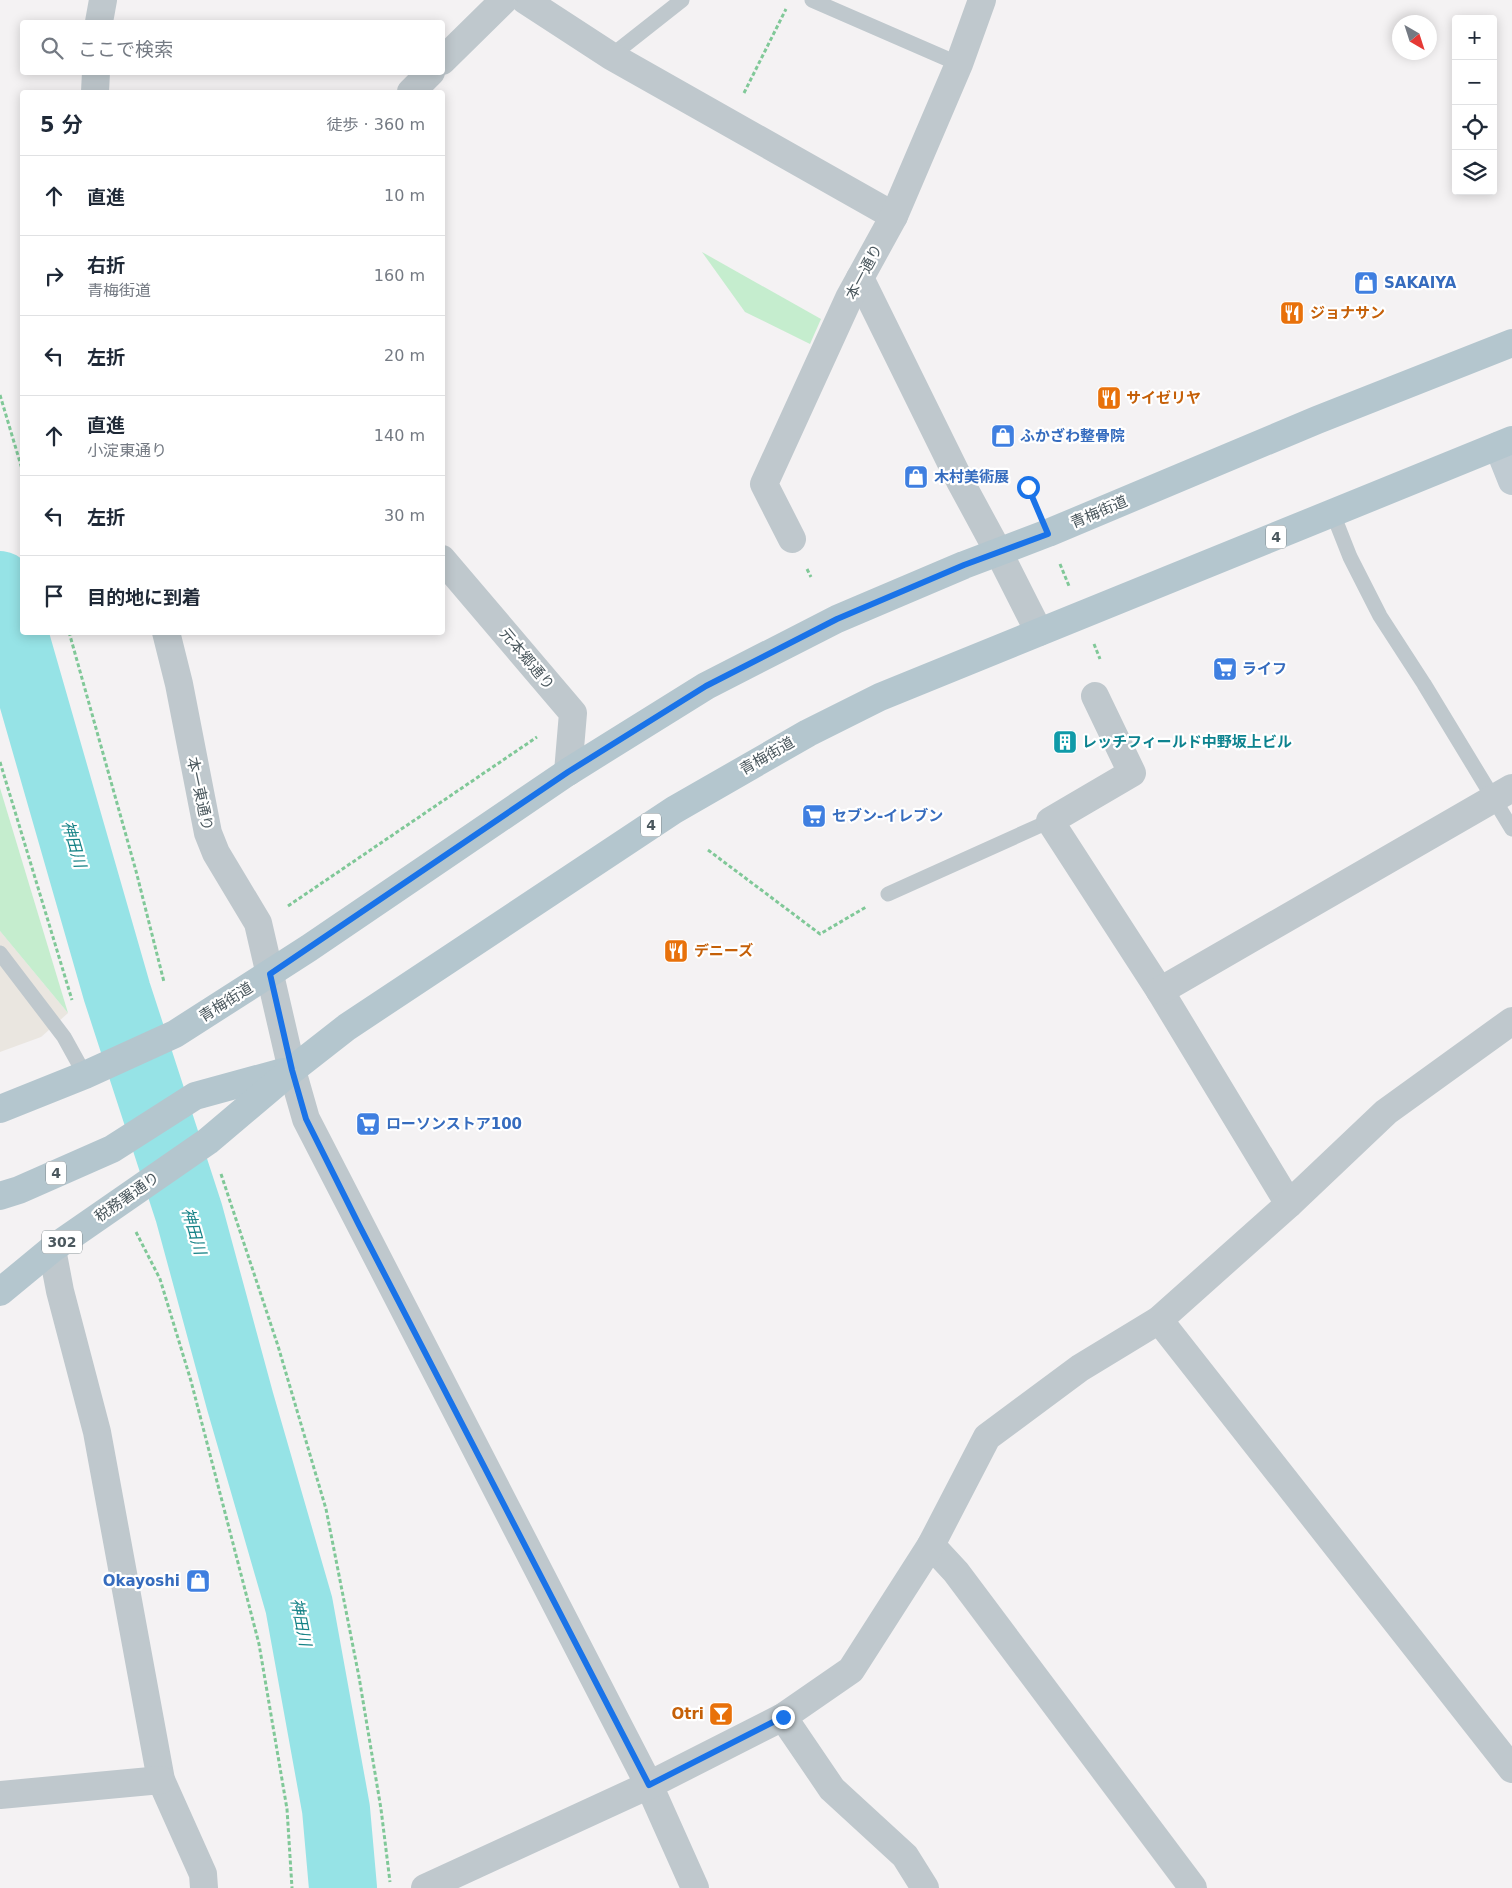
<!DOCTYPE html>
<html lang="ja">
<meta charset="utf-8">
<style>
body{margin:0;font-family:"DejaVu Sans","Noto Sans JP",sans-serif;background:#f2f2f3;color:#1f2937}
.controls{position:absolute;right:15px;top:15px;display:grid;overflow:hidden;border-radius:5px;box-shadow:0 2px 12px #0003}
.controls button{width:45px;height:45px;display:grid;place-items:center;padding:0;border:0;border-bottom:1px solid #e0e1e3;background:#fff;color:#1f2937;font:25px sans-serif}
.compass{position:absolute;left:1392px;top:15px;width:45px;height:45px;border-radius:50%;background:#fff;box-shadow:0 2px 12px #0003;rotate:141deg}
.stop{position:absolute;width:15px;height:15px;margin:-11px;border:4px solid #1a73e8;border-radius:50%;background:#fff}
.stop.end{background:#1a73e8;border-color:#fff;box-shadow:0 1px 5px #0008}
.list{margin:0;padding:0;list-style:none}
h2{display:flex;justify-content:space-between;align-items:center;height:65px;margin:0;padding:0 20px;font-size:21px}
h2 small{font-size:16px;font-weight:400;color:#747a83}
.list li{display:grid;grid-template-columns:32px 1fr auto;gap:15px;align-items:center;box-sizing:border-box;height:80px;padding:0 20px;border-top:1px solid #e0e1e3}
.list b{display:block;font-size:19px;white-space:nowrap}
.list p{margin:0;font-size:16px;white-space:nowrap;color:#747a83}
.list em{font-size:16px;font-style:normal;color:#747a83}
.icon{flex:none;width:28px;height:28px;fill:none;stroke:currentColor;stroke-width:2;stroke-linecap:round;stroke-linejoin:round}
.map{position:relative;flex:none;width:1512px;height:1888px;overflow:hidden}
.search{position:absolute;background:#fff;box-shadow:0 2px 12px #0003;left:20px;top:20px;width:425px;height:55px;display:flex;align-items:center;gap:12px;box-sizing:border-box;padding:0 18px;border-radius:5px;color:#747a83;font-size:19px}
.panel{position:absolute;background:#fff;box-shadow:0 2px 12px #0003;left:20px;top:90px;width:425px;height:545px;border-radius:5px}
.map>svg:first-child{display:block}
.commercial{fill:#eae6e0}
.green{fill:#c5edce}
.lines{fill:none;stroke-linecap:round;stroke-linejoin:round}
.river{stroke:#96e3e6;stroke-width:68}
.path{stroke:#80c898;stroke-width:3;stroke-dasharray:4 2.5;stroke-linecap:butt}
.lane{stroke:#bfc8cd;stroke-width:15}
.street{stroke:#bfc8cd;stroke-width:28}
.secondary{stroke:#c0cbd2;stroke-width:28}
.primary{stroke:#b4c6ce;stroke-width:28}
.route{stroke:#1a73e8;stroke-width:6}
.labels{text-anchor:middle;dominant-baseline:central;stroke-width:4.5;stroke-linejoin:round;paint-order:stroke}
.shield{fill:#fff;stroke:#818a8e;stroke-width:1}
.shield-label{font-size:14px;font-weight:bold;fill:#4b585e}
.street-label{font-size:15px;fill:#4b585e;stroke:#fff}
.shop-label{font-size:15px;font-weight:bold;fill:#366cbe;stroke:#fff;text-anchor:start}
.food-label{font-size:15px;font-weight:bold;fill:#c56008;stroke:#fff;text-anchor:start}
.culture-label{font-size:15px;font-weight:bold;fill:#0d838f;stroke:#fff;text-anchor:start}
.water-label{font-size:16px;font-style:italic;fill:#178387;stroke:#fff}
</style>
<div class="map">
<svg width="1512" height="1888" viewBox="0 0 1512 1888">
<rect width="100%" height="100%" fill="#f4f2f3"/>
<polygon class="commercial" points="0,931 68,1013 41,1037 0,1052"/>
<g class="green">
<polygon points="702,252 821,319 810,344 745,312"/>
<polygon points="0,788 68,1013 0,931"/>
</g>
<g class="lines">
<polyline class="river" points="0,585 117,992 189,1213 240,1401 299,1605 336,1809 343,1888"/>
<g class="path">
<polyline points="744,93 786,9"/>
<polyline points="0,395 22,469"/>
<polyline points="1028,487 1034,503"/>
<polyline points="1060,564 1069,586"/>
<polyline points="807,569 811,577"/>
<polyline points="69,632 136,871 164,982"/>
<polyline points="1094,644 1100,659"/>
<polyline points="0,762 72,1000"/>
<polyline points="708,850 820,934 866,907"/>
<polyline points="288,906 537,737"/>
<polyline points="221,1174 278,1346 326,1509 359,1677 381,1809 390,1882"/>
<polyline points="136,1232 160,1279 191,1381 259,1644 287,1809 292,1888"/>
</g>
<g class="lane">
<polyline points="812,0 959,64"/>
<polyline points="611,56 682,0"/>
<polyline points="1333,514 1350,557 1380,616 1424,684 1512,829"/>
<polyline points="888,894 1050,821"/>
<polyline points="0,953 64,1037 85,1075"/>
</g>
<g class="street">
<polyline points="525,0 611,56 894,216"/>
<polyline points="99,22 103,0"/>
<polyline points="442,61 504,0"/>
<polyline points="95,92 96,72"/>
<polyline points="411,92 431,72"/>
<polyline points="860,278 960,481 999,553 1039,632"/>
<polyline points="792,539 764,484 849,298 894,216 959,64 982,0"/>
<polyline points="442,559 573,713 568,772"/>
<polyline points="166,632 179,684 208,833 216,853 258,923 292,1070 306,1119 649,1785 695,1888"/>
<polyline points="1095,696 1132,773 1050,821 1160,991 1289,1204"/>
<polyline points="1160,991 1512,788"/>
<polyline points="52,1249 60,1291 97,1432 161,1780 203,1874 204,1888"/>
<polyline points="1159,1320 1512,1769"/>
<polyline points="931,1545 956,1572 1193,1888"/>
<polyline points="783,1717 832,1789 905,1856 925,1888"/>
<polyline points="0,1795 161,1780"/>
<polyline points="425,1888 649,1785 783,1717 851,1670 931,1545 987,1437 1080,1368 1159,1320 1289,1204 1386,1112 1512,1021"/>
</g>
<polyline class="secondary" points="1498,446 1512,481"/>
<g class="primary">
<polyline points="0,1109 85,1075 175,1034 309,948 568,772 706,686 837,619 964,565 1048,533 1317,420 1512,343"/>
<polyline points="0,1196 19,1190 112,1149 195,1096 283,1072"/>
<polyline points="0,1292 52,1249 208,1141 292,1070 347,1027 674,810 808,733 880,697 1512,440"/>
</g>
</g>
<g class="lines">
<polyline class="route" points="783,1717 649,1785 359,1225 306,1119 292,1070 270,974 568,772 706,686 837,619 964,565 1048,534 1028,487"/>
</g>
<defs>
<symbol id="shop-square" viewBox="-11 -11 22 22"><rect x="-9" y="-9" width="18" height="18" rx="4" fill="#3f7fe0" stroke="#fff"/><path d="M-5-2.5h2.3a2.7 3.5 0 0 1 5.4 0H5L5.5 6h-11ZM-1.5-2.5h3a1.5 2.3 0 0 0-3 0Z" fill="#fff"/></symbol>
<symbol id="restaurant-square" viewBox="-11 -11 22 22"><rect x="-9" y="-9" width="18" height="18" rx="4" fill="#e8710a" stroke="#fff"/><path d="M-5-6h1v4h1v-4h1v4h1v-4h1v5L-1.5 .5V6h-2V.5L-5-1ZM5-6V6H3V1.5H1.5Q1.5-4 5-6Z" fill="#fff"/></symbol>
<symbol id="supermarket-square" viewBox="-11 -11 22 22"><rect x="-9" y="-9" width="18" height="18" rx="4" fill="#3f7fe0" stroke="#fff"/><path d="M-6-5.5h2.5l.6 2H6L4.5 2H-2.5L-4.4-4H-6ZM-1.5 3.2a1.3 1.3 0 1 0 .1 0ZM3 3.2a1.3 1.3 0 1 0 .1 0Z" fill="#fff"/></symbol>
<symbol id="building-square" viewBox="-11 -11 22 22"><rect x="-9" y="-9" width="18" height="18" rx="4" fill="#0f9aa8" stroke="#fff"/><path d="M-4-6H4V6H1V3H-1V6H-4ZM-2.5-4.3h1.7v1.8h-1.7ZM.8-4.3h1.7v1.8H.8ZM-2.5-1h1.7V.8h-1.7ZM.8-1h1.7V.8H.8Z" fill="#fff"/></symbol>
<symbol id="bar-square" viewBox="-11 -11 22 22"><rect x="-9" y="-9" width="18" height="18" rx="4" fill="#e8710a" stroke="#fff"/><path d="M-6-5H6L.8 .8V4.5H3.5V6h-7V4.5H-.8V.8Z" fill="#fff"/></symbol>
</defs>
<g fill-rule="evenodd">
<use href="#shop-square" x="1352" y="269" width="28" height="28"/>
<use href="#restaurant-square" x="1278" y="299" width="28" height="28"/>
<use href="#restaurant-square" x="1095" y="384" width="28" height="28"/>
<use href="#shop-square" x="989" y="422" width="28" height="28"/>
<use href="#shop-square" x="902" y="463" width="28" height="28"/>
<use href="#supermarket-square" x="1211" y="655" width="28" height="28"/>
<use href="#building-square" x="1051" y="728" width="28" height="28"/>
<use href="#supermarket-square" x="800" y="802" width="28" height="28"/>
<use href="#restaurant-square" x="662" y="937" width="28" height="28"/>
<use href="#supermarket-square" x="354" y="1110" width="28" height="28"/>
<use href="#shop-square" x="184" y="1567" width="28" height="28"/>
<use href="#bar-square" x="707" y="1700" width="28" height="28"/>
</g>
<g class="labels">
<g class="shield">
<rect x="1266" y="525.5" width="20" height="23" rx="4"/>
<rect x="641" y="813.5" width="20" height="23" rx="4"/>
<rect x="46" y="1161.5" width="20" height="23" rx="4"/>
<rect x="42" y="1230.5" width="40" height="23" rx="4"/>
</g>
<g class="shield-label">
<text x="1276" y="537">4</text>
<text x="651" y="825">4</text>
<text x="56" y="1173">4</text>
<text x="62" y="1242">302</text>
</g>
<g class="street-label">
<text transform="translate(864 272) rotate(-62)">本一通り</text>
<text transform="translate(1099 512) rotate(-23)">青梅街道</text>
<text transform="translate(527 659) rotate(50)">元本郷通り</text>
<text transform="translate(767 756) rotate(-30)">青梅街道</text>
<text transform="translate(200 794) rotate(78)">本一東通り</text>
<text transform="translate(226 1002) rotate(-32)">青梅街道</text>
<text transform="translate(127 1197) rotate(-35)">税務署通り</text>
</g>
<g class="shop-label">
<text x="1384" y="283">SAKAIYA</text>
<text x="1020" y="436">ふかざわ整骨院</text>
<text x="934" y="477">木村美術展</text>
<text x="1242" y="669">ライフ</text>
<text x="832" y="816">セブン-イレブン</text>
<text x="386" y="1124">ローソンストア100</text>
<text x="180" y="1581" text-anchor="end">Okayoshi</text>
</g>
<g class="food-label">
<text x="1310" y="313">ジョナサン</text>
<text x="1126" y="398">サイゼリヤ</text>
<text x="694" y="951">デニーズ</text>
<text x="704" y="1714" text-anchor="end">Otri</text>
</g>
<g class="culture-label">
<text x="1082" y="742">レッチフィールド中野坂上ビル</text>
</g>
<g class="water-label">
<text transform="translate(74 844) rotate(74)">神田川</text>
<text transform="translate(194 1231) rotate(74)">神田川</text>
<text transform="translate(301 1622) rotate(79)">神田川</text>
</g>
</g>
</svg>
<div class="controls">
<button>+</button>
<button>−</button>
<button><svg class="icon" aria-label="locate" viewBox="0 0 24 24"><circle cx="12" cy="12" r="6"/><path d="M12 2v4M12 18v4M2 12h4M18 12h4"/></svg></button>
<button><svg class="icon" aria-label="layers" viewBox="0 0 24 24"><path d="M12 4l9 5-9 5-9-5zM3 14l9 5 9-5"/></svg></button>
</div>
<svg class="compass" viewBox="-18 -18 36 36"><path d="M0-13l5 13h-10z" fill="#e53935"/><path d="M0 13l5-13h-10z" fill="#747a83"/></svg>
<div class="stop" style="left:1028px;top:487px"></div>
<div class="stop end" style="left:783px;top:1717px"></div>
<div class="search"><svg class="icon" aria-label="search" viewBox="0 0 24 24"><circle cx="10" cy="10" r="6"/><path d="M15 15l6 6"/></svg>ここで検索</div>
<section class="panel">
<h2>5 分<small>徒歩 · 360 m</small></h2>
<ul class="list">
<li><svg class="icon" aria-label="ahead" viewBox="0 0 24 24"><path d="M12 20V5M6 11l6-6 6 6"/></svg><div><b>直進</b></div><em>10 m</em></li>
<li><svg class="icon" aria-label="right" viewBox="0 0 24 24"><path d="M7 20v-9h11M14 6l5 5-5 5"/></svg><div><b>右折</b><p>青梅街道</p></div><em>160 m</em></li>
<li><svg class="icon" aria-label="left" viewBox="0 0 24 24"><path d="M17 20v-9H6M10 6l-5 5 5 5"/></svg><div><b>左折</b></div><em>20 m</em></li>
<li><svg class="icon" aria-label="ahead" viewBox="0 0 24 24"><path d="M12 20V5M6 11l6-6 6 6"/></svg><div><b>直進</b><p>小淀東通り</p></div><em>140 m</em></li>
<li><svg class="icon" aria-label="left" viewBox="0 0 24 24"><path d="M17 20v-9H6M10 6l-5 5 5 5"/></svg><div><b>左折</b></div><em>30 m</em></li>
<li><svg class="icon" aria-label="arrive" viewBox="0 0 24 24"><path d="M6 21V4h12l-3 4 3 4H6"/></svg><div><b>目的地に到着</b></div></li>
</ul>
</section>
</div>
